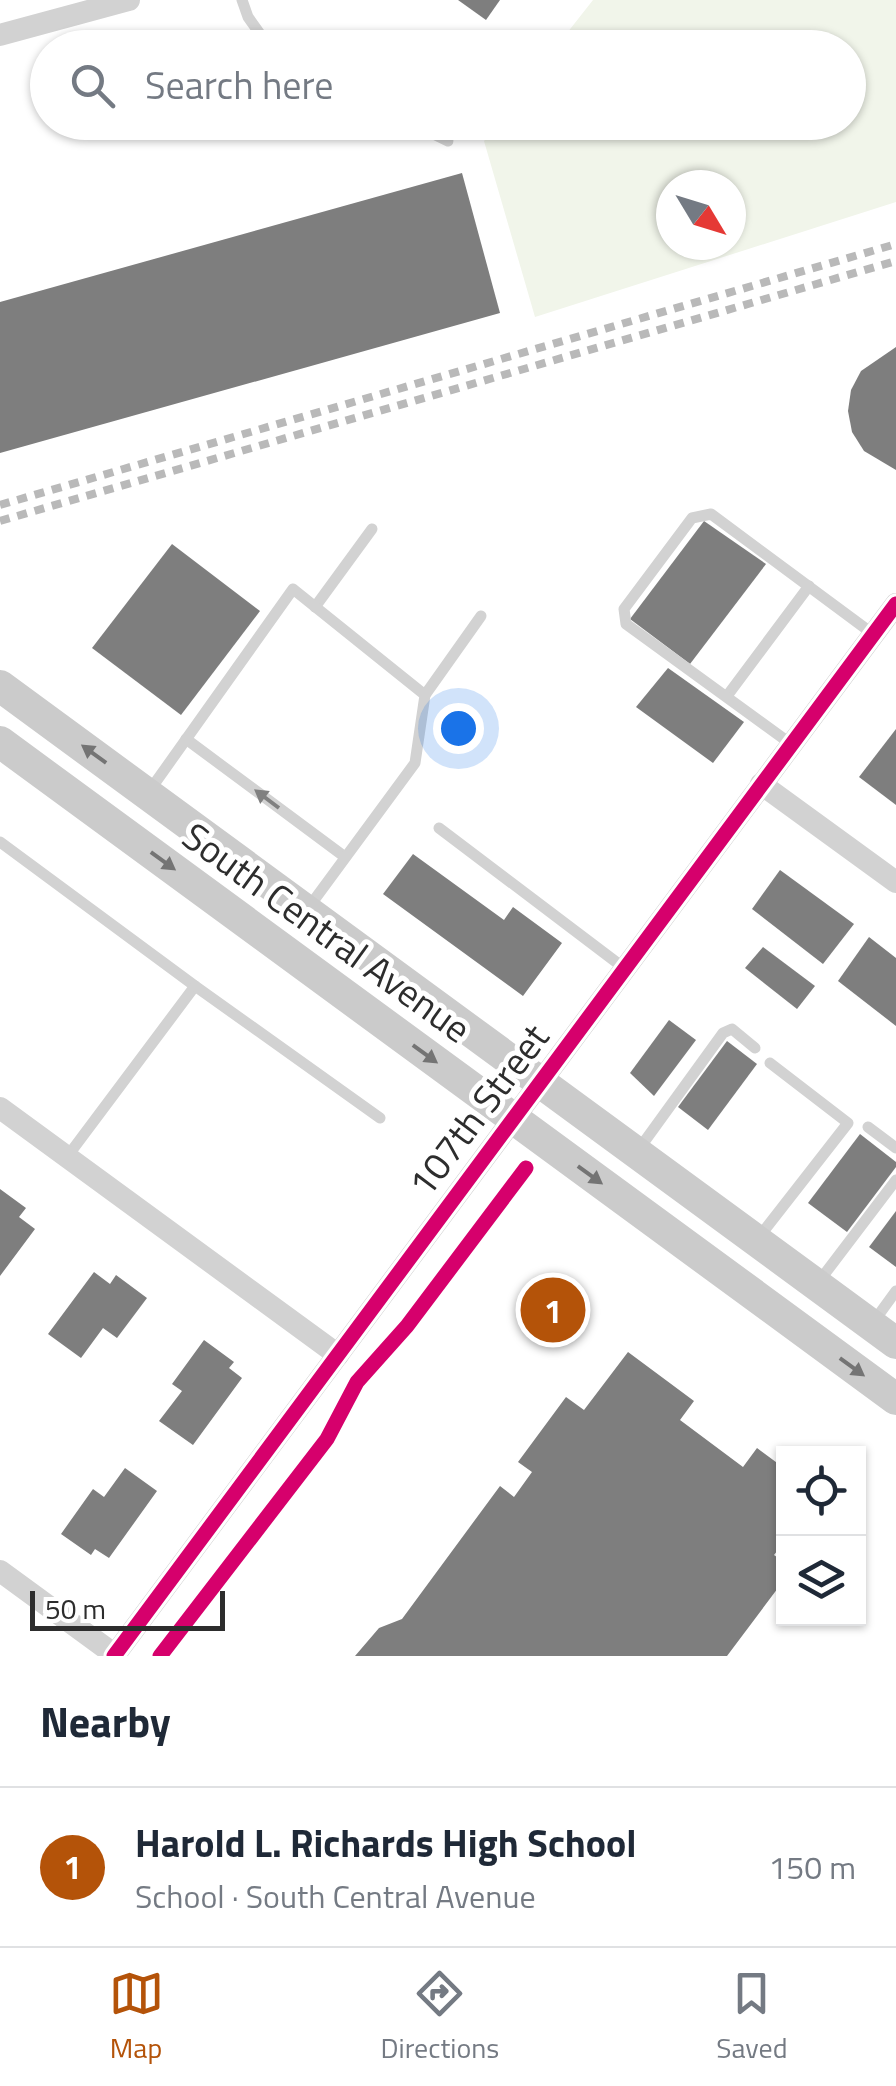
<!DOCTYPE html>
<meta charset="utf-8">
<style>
body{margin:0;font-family:"Titillium Web",sans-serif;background:#f6f6f7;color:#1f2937}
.controls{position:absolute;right:30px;bottom:30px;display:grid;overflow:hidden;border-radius:0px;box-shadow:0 2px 8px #0004}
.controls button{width:90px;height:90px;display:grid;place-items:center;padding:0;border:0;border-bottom:2px solid #e0e1e3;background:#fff;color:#1f2937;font:50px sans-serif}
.compass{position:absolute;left:656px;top:170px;width:90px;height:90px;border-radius:50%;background:#fff;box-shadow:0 2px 8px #0004;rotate:128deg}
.scale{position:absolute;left:30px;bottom:25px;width:195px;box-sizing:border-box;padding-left:10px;border:5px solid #2d2d2d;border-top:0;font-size:28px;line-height:35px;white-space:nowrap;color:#2d2d2d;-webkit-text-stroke:8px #fff;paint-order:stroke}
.you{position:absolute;left:458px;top:728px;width:35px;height:35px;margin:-25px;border:8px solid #fff;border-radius:50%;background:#1a73e8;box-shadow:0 0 0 15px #1a73e833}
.badge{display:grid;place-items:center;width:65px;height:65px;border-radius:50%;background:#b45309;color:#fff;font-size:32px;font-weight:700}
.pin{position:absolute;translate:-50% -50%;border:5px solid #fff;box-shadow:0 2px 10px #0006}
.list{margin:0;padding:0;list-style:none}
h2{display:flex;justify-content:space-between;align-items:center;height:130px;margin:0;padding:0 40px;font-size:42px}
h2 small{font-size:32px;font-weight:400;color:#747a83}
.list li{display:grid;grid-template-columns:65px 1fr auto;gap:30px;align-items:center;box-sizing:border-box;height:160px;padding:0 40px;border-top:2px solid #e0e1e3}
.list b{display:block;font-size:38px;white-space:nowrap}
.list p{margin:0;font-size:32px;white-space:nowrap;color:#747a83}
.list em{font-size:32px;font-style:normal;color:#747a83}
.icon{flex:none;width:55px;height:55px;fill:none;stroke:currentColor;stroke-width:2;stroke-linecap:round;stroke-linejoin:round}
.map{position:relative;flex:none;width:896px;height:1656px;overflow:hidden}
.search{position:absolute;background:#fff;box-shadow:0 2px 8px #0004;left:30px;right:30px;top:30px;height:110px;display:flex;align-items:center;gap:25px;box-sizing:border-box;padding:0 35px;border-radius:55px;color:#747a83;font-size:38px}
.sheet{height:290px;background:#fff}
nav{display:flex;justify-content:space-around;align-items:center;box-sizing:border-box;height:140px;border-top:2px solid #e0e1e3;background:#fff;font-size:28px;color:#747a83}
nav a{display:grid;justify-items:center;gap:5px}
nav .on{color:#b45309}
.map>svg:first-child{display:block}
.green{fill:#f1f5ea;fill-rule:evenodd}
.building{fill:#7e7e7e}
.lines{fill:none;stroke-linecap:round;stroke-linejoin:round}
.lane{stroke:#d2d2d2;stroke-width:11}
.street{stroke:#d2d2d2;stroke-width:22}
.secondary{stroke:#cbcbcb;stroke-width:32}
.rail{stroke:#b9b9b9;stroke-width:8;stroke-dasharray:10 8;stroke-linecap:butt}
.cycleway-casing{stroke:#fff;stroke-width:21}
.cycleway{stroke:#d6006c;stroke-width:15}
.oneway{fill:#747474}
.oneway2{fill:#808080}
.labels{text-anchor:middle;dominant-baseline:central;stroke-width:10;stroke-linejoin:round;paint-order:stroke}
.street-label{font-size:38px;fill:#2d2d2d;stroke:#fff}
</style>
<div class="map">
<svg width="896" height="1656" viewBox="0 0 896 1656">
<rect width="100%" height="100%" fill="#fff"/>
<path class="green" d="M 593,0 L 896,0 L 896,202 L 535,317 L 484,141 L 499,123 L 848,122 L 848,48 L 556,47 ZM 671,185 L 731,185 L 731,245 L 671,245 Z"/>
<g class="building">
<polygon points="458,0 500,0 486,20"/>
<polygon points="462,173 500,313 0,453 0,302"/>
<polygon points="896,347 896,470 864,451 852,432 848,411 851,390 861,371"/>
<polygon points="704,521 766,564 690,664 630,619"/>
<polygon points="172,544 260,611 181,715 92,648"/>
<polygon points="668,668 744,722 713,763 636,707"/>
<polygon points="896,729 896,805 859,777"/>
<polygon points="413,854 504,920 513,907 562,943 523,996 383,894"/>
<polygon points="780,870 854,924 823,964 752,909"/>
<polygon points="869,937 896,958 896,1026 838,981"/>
<polygon points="763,947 815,986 797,1009 745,968"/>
<polygon points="669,1020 696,1040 654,1096 630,1073"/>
<polygon points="727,1041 757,1064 708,1130 678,1107"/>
<polygon points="860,1134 896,1162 896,1167 847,1232 808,1203"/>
<polygon points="0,1189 26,1208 19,1217 35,1229 0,1276"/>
<polygon points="896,1211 896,1267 869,1247"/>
<polygon points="94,1272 110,1284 116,1275 147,1298 117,1338 103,1328 81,1358 48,1334"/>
<polygon points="204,1340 234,1362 229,1368 242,1378 193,1445 159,1421 182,1391 172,1384"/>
<polygon points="628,1352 694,1401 680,1420 743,1467 757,1448 784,1468 784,1542 774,1555 784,1562 784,1580 727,1656 355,1656 379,1628 402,1619 500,1486 514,1497 532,1472 518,1462 566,1397 584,1410"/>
<polygon points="125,1468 157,1491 109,1558 95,1549 91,1555 61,1534 93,1489 104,1497"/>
</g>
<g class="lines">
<g class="lane">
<polyline points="242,0 248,17 270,48"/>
<polyline points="409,122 448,141"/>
<polyline points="315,607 372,529"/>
<polyline points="425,695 481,616"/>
<polyline points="727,696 809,586"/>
<polyline points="186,739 345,857"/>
<polyline points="791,744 626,624 624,609 692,518 711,514 873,634"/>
<polyline points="150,790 293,589 425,695 415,763 309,907"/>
<polyline points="439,828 624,968"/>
<polyline points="0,842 195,986 67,1157"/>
<polyline points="195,986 380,1118"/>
<polyline points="868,1127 896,1148"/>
<polyline points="639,1149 723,1033 732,1029 755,1048"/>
<polyline points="759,1237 848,1123 770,1063"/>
<polyline points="817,1284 896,1180"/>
<polyline points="872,1324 896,1291"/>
</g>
<g class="street">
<polyline points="0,35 129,0"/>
<polyline points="761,784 896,882"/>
<polyline points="0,1108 338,1355"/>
<polyline points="0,1571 115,1655"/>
<polyline points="114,1656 896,604"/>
</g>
<g class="secondary">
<polyline points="0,686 896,1343"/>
<polyline points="0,742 896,1399"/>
</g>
<g class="rail">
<polyline points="0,505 896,244"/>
<polyline points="0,521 896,261"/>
</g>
<defs>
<g id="cycleway">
<polyline points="114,1656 896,604"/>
<polyline points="160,1656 327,1439 357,1382 407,1326 526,1168"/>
</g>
</defs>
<use href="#cycleway" class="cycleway-casing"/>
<use href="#cycleway" class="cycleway"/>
</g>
<defs><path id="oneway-solid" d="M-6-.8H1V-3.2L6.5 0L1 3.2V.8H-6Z" transform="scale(2.5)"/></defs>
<g class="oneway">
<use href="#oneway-solid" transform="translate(94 754) rotate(-144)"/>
<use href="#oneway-solid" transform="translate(163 861) rotate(36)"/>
<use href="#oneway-solid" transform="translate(425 1054) rotate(36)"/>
<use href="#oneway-solid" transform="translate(590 1175) rotate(36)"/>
<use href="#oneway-solid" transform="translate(852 1367) rotate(36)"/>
</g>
<use class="oneway2" href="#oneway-solid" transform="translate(267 799) rotate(-143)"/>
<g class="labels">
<g class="street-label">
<text transform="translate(327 932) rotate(36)">South Central Avenue</text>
<text transform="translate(478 1110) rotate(-53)">107th Street</text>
</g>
</g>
</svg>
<div class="controls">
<button><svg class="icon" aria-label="locate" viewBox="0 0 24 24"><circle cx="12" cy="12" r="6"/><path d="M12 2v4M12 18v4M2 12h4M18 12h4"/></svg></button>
<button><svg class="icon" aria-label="layers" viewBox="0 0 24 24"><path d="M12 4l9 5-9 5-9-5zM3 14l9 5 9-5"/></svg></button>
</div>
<svg class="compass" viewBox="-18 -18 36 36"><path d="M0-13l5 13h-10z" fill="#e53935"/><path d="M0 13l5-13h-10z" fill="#747a83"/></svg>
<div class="scale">50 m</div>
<div class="you"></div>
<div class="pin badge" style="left:553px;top:1310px">1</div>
<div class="search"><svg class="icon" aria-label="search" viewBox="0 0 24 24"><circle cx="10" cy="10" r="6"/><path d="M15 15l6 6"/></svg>Search here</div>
</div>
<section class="sheet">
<h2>Nearby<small></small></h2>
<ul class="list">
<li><span class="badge">1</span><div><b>Harold L. Richards High School</b><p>School · South Central Avenue</p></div><em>150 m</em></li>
</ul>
</section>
<nav>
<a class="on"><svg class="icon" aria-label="map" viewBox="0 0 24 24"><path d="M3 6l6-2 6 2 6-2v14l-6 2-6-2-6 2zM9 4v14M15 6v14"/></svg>Map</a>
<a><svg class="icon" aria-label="directions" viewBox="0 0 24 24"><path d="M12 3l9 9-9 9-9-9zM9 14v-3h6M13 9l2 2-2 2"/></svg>Directions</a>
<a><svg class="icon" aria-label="saved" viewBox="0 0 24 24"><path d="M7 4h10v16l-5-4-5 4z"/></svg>Saved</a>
</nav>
